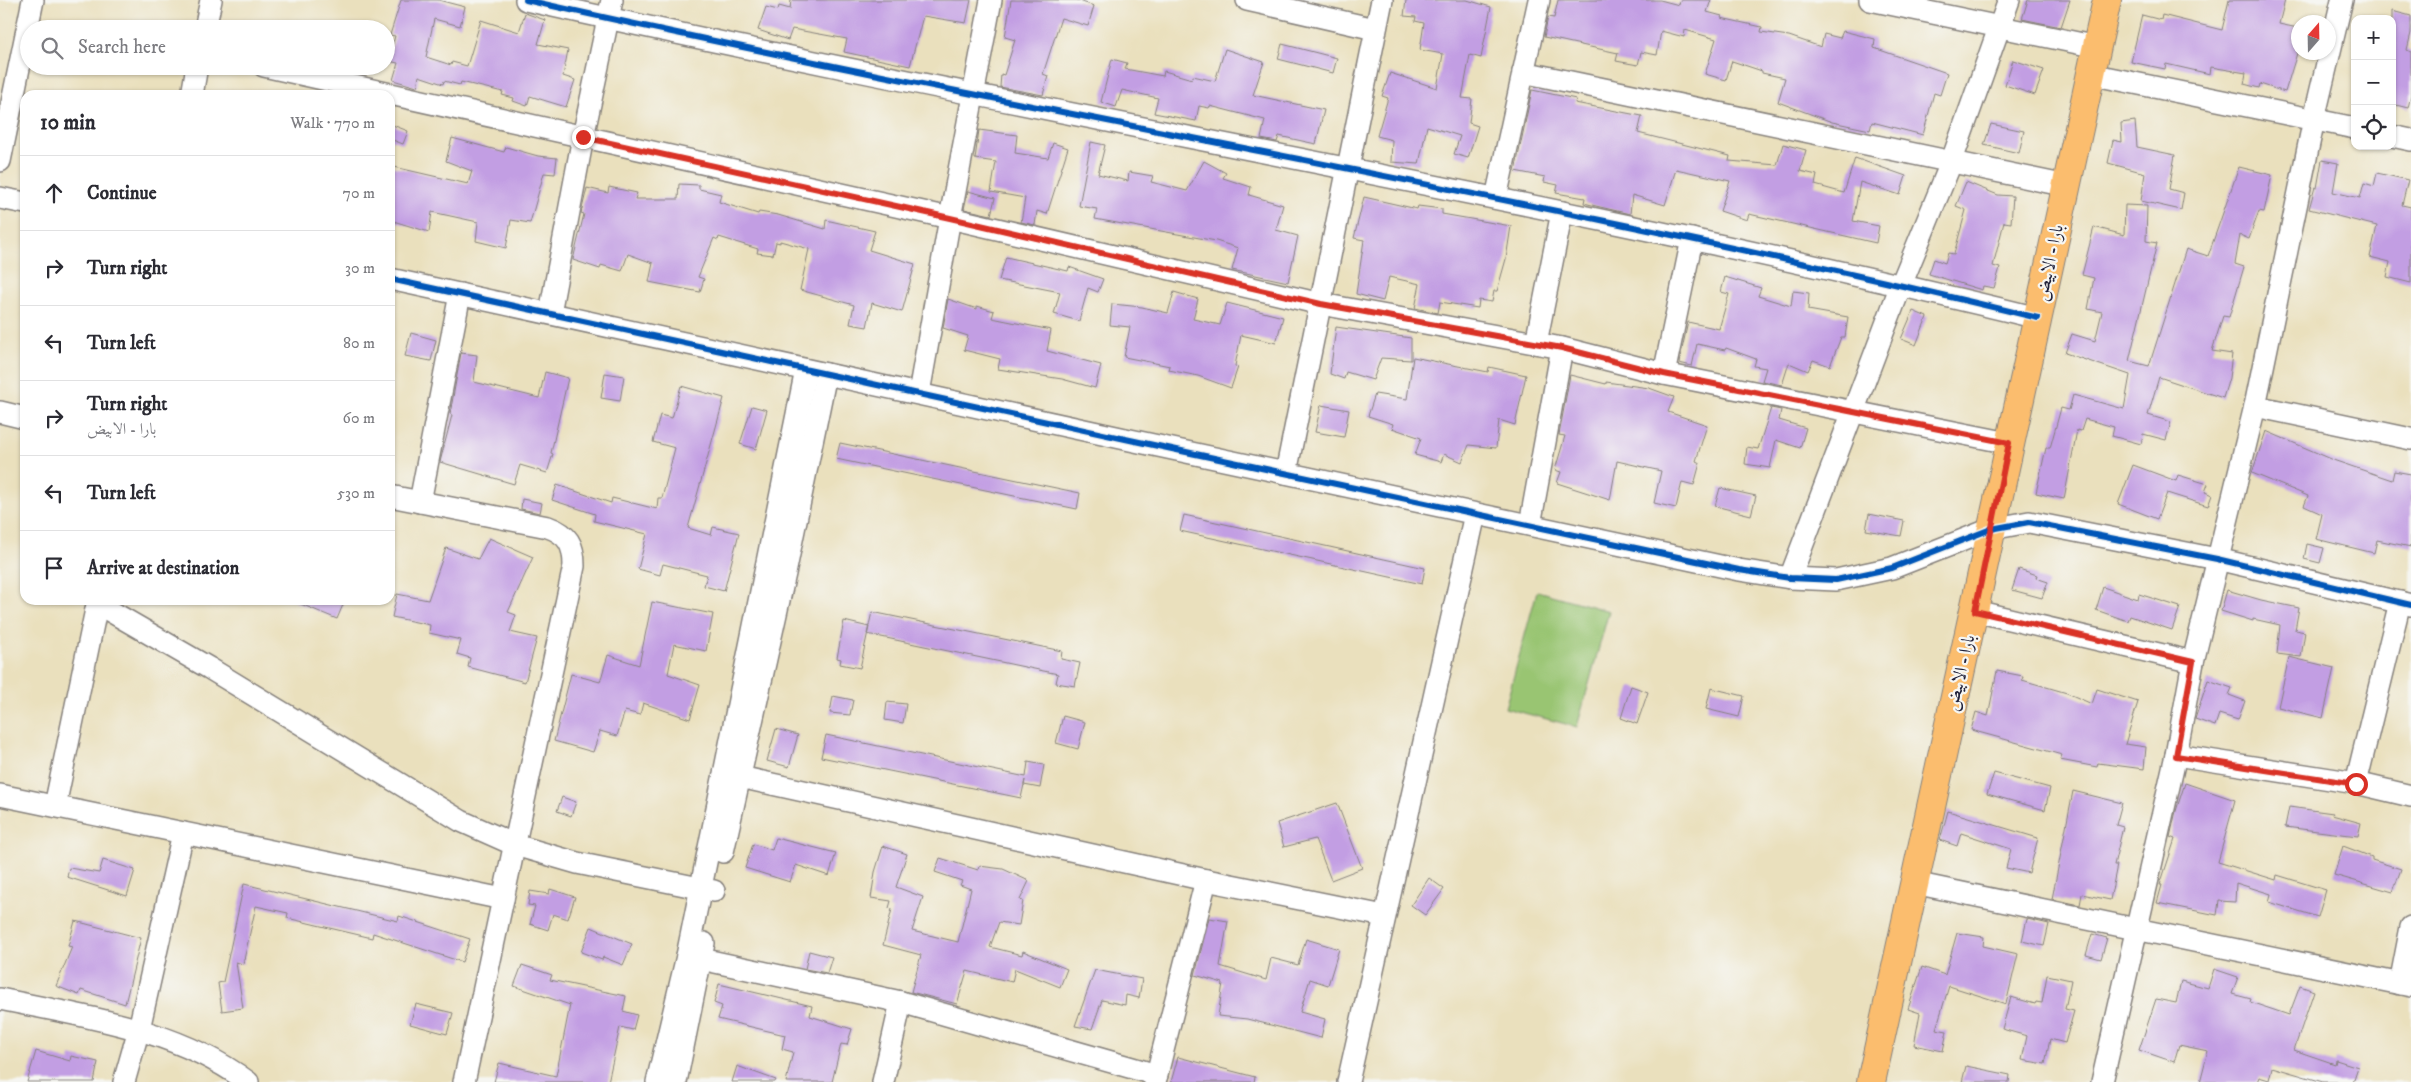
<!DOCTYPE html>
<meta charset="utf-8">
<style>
body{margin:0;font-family:"IM FELL DW Pica",Amiri,serif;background:#f2f2f3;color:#2b2b33}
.controls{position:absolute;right:15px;top:15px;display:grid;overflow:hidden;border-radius:10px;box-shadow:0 1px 4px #0004}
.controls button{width:45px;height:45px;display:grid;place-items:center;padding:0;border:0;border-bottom:1px solid #e1e1e2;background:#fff;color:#2b2b33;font:25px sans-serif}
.compass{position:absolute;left:2291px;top:15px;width:45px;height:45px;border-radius:50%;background:#fff;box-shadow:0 1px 4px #0004;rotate:20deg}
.stop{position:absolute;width:15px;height:15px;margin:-11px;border:4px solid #d93025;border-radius:50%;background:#fff}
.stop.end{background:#d93025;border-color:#fff;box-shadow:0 1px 5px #0008}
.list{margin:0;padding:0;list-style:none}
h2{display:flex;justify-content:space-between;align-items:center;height:65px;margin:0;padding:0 20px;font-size:21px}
h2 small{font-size:16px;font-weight:400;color:#7c7c81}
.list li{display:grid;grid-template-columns:32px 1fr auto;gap:15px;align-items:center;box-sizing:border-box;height:75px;padding:0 20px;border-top:1px solid #e1e1e2}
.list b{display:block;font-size:19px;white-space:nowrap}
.list p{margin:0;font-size:16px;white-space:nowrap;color:#7c7c81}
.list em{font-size:16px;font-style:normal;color:#7c7c81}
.icon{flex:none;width:28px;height:28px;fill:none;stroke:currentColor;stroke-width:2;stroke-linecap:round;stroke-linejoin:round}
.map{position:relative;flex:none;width:2411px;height:1082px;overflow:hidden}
.search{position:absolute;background:#fff;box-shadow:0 1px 4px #0004;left:20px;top:20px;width:375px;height:55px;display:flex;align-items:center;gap:12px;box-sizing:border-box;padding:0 18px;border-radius:28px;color:#7c7c81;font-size:19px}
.panel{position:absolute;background:#fff;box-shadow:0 1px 4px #0004;left:20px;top:90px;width:375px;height:515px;border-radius:15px}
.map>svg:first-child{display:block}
.green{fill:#99c572;stroke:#5e7456}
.building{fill:#c29ee3}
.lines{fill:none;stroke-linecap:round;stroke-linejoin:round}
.minor-casing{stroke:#86817c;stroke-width:24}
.major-casing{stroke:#86817c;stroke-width:30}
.minor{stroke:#fff;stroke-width:21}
.major{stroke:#fbbd6e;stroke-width:28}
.cycleway-casing{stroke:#f6f6f2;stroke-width:9}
.cycleway{stroke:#0057b8;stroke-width:6}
.route{stroke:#d93025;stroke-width:6}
.labels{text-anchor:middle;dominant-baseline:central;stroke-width:4.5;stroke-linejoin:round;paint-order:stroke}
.street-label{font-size:18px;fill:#22223b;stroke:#f6f6f2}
</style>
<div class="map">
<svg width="2411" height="1082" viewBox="0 0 2411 1082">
<rect width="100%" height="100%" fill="#f6f6f2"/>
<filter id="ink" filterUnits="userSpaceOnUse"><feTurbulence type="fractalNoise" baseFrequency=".02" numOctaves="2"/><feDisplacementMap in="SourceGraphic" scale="10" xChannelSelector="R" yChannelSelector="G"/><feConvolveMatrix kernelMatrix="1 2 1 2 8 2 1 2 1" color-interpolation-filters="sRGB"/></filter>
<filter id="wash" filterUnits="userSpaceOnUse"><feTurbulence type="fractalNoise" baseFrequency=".0096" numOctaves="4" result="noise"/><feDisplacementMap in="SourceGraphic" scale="20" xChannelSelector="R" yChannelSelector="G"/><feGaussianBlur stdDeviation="1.12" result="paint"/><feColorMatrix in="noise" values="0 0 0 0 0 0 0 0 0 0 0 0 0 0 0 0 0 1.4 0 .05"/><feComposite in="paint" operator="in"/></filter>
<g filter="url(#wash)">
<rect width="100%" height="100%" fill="#eae0bd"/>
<polygon class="green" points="1537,591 1609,611 1577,727 1505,708"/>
<g id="blocks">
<g class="building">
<polygon points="401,0 438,0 465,7 460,26 434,19 426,57 451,65 452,62 467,66 481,20 519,32 525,13 545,20 538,44 568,50 563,76 575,80 566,107 530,96 527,106 513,101 514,98 502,95 503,92 461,82 460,85 444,81 443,84 419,76 417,87 393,80 398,63 388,61 395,36 390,35"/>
<polygon points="791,0 971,0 966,23 923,16 910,66 844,52 847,39 792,29 788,40 758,30 766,7 778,10 779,6 790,9"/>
<polygon points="1011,0 1076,0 1094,6 1088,26 1061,18 1043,74 1048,76 1043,95 1000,87 1001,74 1004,75 1015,40 1005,37"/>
<polygon points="1406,0 1467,0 1491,7 1481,58 1470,55 1462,98 1472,99 1469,123 1478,126 1468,158 1454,154 1460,136 1427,126 1419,164 1391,162 1392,140 1377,136 1388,98 1382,96 1390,73 1437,88 1443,54 1420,50 1424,23 1415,21 1416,17 1404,16"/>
<polygon points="1558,0 1660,0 1679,5 1680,0 1711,0 1707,12 1722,16 1721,18 1762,27 1761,32 1789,36 1821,47 1824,34 1840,38 1843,31 1875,39 1874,48 1947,73 1940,95 1934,93 1923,135 1872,122 1870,130 1832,122 1778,102 1785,78 1762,73 1762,71 1732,61 1726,80 1705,74 1716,39 1685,30 1684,37 1661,31 1657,55 1641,52 1638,65 1616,61 1618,53 1544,37 1548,17 1554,18"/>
<polygon points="2028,0 2070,0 2061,27 2022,19"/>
<polygon points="2229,0 2285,0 2279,24 2298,28 2298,50 2285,92 2260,84 2259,88 2244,84 2246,73 2211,67 2210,74 2166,64 2165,69 2131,62 2142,15 2161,20 2162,15 2222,30"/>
<polygon points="2392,11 2411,16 2411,33 2407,50 2411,52 2411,95 2408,108 2392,104"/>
<polygon points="1282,44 1337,58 1333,73 1278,59"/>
<polygon points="1225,49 1264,62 1253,95 1324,110 1316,144 1279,136 1277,142 1261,139 1265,120 1210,106 1209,108 1199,106 1196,121 1154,113 1158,98 1122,90 1116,107 1101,102 1112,59 1127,63 1125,69 1163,76 1164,71 1192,79 1193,76 1215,81"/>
<polygon points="2013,60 2044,70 2035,95 2005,85"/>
<polygon points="1532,90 1576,99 1575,103 1642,116 1638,133 1730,156 1729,161 1777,165 1783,144 1806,150 1800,171 1817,175 1815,185 1844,193 1855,158 1906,176 1900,195 1860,182 1853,221 1879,226 1876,243 1749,214 1747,220 1720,211 1730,181 1676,169 1665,205 1632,195 1630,214 1596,206 1584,203 1585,198 1556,193 1558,185 1544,182 1545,177 1515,171"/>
<polygon points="2135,121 2137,147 2175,155 2169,189 2184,193 2181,210 2141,201 2145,173 2108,163 2113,140 2122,142 2121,123"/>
<polygon points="390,124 408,131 403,144 390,139"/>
<polygon points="1991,124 2024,131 2019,153 1984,145"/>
<polygon points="979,130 1017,135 1015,153 1048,158 1053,143 1068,148 1047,214 1037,211 1035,225 1021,222 1025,198 991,192 996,162 975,159"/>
<polygon points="452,138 504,152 506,147 538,156 557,158 555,174 544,173 530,223 511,220 506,248 476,241 478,222 432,212 429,232 390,220 390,166 468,184 472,171 446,161"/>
<polygon points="1091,142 1105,145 1098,174 1128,181 1129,172 1153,176 1151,182 1187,191 1204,161 1226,173 1223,178 1251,187 1249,195 1283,205 1276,230 1298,236 1288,282 1232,270 1238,248 1216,241 1095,219 1097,209 1079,206"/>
<polygon points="2322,160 2338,163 2333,192 2360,198 2364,183 2374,186 2377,173 2408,180 2402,205 2411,207 2411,283 2387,277 2390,262 2370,257 2377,226 2309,209 2315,187 2317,188"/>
<polygon points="2239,167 2272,175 2264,212 2259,211 2249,239 2240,235 2235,264 2244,267 2229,317 2223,316 2212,351 2232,354 2229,378 2223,398 2159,377 2148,415 2171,422 2166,440 2143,434 2141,444 2112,436 2114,427 2085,419 2081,431 2077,430 2064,499 2036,493 2046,448 2050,448 2061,408 2069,410 2073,395 2124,409 2130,375 2065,353 2072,334 2095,341 2102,312 2088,309 2094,278 2082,275 2094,227 2124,235 2125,205 2147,206 2146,241 2157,243 2129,361 2149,366 2186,249 2208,256"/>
<polygon points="1966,182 1998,195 2013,196 2011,223 2004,222 1993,266 2000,268 1994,288 1983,286 1982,290 1929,274 1934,259 1945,263 1948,253 1954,254 1966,210 1956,206"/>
<polygon points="679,184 699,185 699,189 721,194 719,202 758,214 759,212 778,215 825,229 826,220 875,231 869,250 915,264 902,312 872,303 867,327 850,324 854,305 800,290 809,249 780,241 780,243 776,242 773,255 757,253 758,249 719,237 718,240 714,238 698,277 704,279 700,292 649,282 653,263 628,254 622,271 601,265 600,269 573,260 584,214 581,213 587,188 608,193 609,187 637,193 635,199 678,199"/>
<polygon points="968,191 995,198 991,215 964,209"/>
<polygon points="1364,197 1417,209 1418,206 1442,209 1442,214 1511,226 1506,259 1497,291 1494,291 1492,302 1479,300 1478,308 1440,302 1438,313 1415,308 1420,284 1389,277 1383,301 1356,294 1364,240 1354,238"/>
<polygon points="1006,257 1068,271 1069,267 1103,279 1098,292 1088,288 1079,321 1054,314 1060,292 999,280"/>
<polygon points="1725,277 1761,288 1758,296 1791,306 1793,291 1809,293 1808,310 1848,317 1845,337 1841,337 1830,366 1813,360 1808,371 1789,363 1782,385 1762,381 1766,368 1754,366 1756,359 1726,348 1725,350 1697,344 1692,366 1679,363 1688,322 1719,329 1729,294 1721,292"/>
<polygon points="1174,292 1198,299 1193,319 1220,325 1227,303 1283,317 1276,343 1241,335 1235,366 1238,367 1231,388 1198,376 1169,370 1170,366 1124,357 1130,327 1110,325 1112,304 1142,307 1168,313"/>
<polygon points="948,299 977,309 977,306 994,311 992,318 1051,330 1047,351 1101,365 1095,388 1062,379 998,369 1000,359 964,350 968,336 943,328"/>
<polygon points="1913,311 1927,317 1916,345 1901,339"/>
<polygon points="1336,327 1411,338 1411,360 1381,358 1373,380 1346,372 1344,379 1330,374"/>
<polygon points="411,333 436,340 431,361 405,356"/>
<polygon points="461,353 477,355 474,382 539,398 545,372 568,378 551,453 553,454 547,473 520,465 514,484 440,462 452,415 450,414"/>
<polygon points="1413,357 1488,372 1489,367 1526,375 1515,425 1499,420 1496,448 1469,445 1462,462 1444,454 1441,462 1415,455 1421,438 1392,428 1393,424 1368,416 1375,394 1407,399"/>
<polygon points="605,373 624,376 620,401 601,398"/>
<polygon points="1570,375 1606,384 1606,382 1649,388 1674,397 1668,412 1707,425 1696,461 1700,463 1694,485 1682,482 1676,508 1654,503 1661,471 1617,461 1610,500 1557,483 1561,472 1555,470 1565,436 1559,435"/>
<polygon points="681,386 724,398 688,528 711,535 713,527 739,533 724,591 704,586 707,575 663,564 660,575 638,569 647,534 594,521 595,514 552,500 557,485 611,503 612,498 657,509 658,498 662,498 675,448 653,442 660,415 672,418"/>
<polygon points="1321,405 1349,410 1344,437 1315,432"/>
<polygon points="752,406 767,410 756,449 740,444"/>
<polygon points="1771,408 1781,410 1779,420 1806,428 1800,448 1776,440 1770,468 1745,464 1747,447 1758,449"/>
<polygon points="2266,431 2336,461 2392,480 2394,471 2411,474 2411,547 2377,540 2374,553 2316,539 2322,514 2304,506 2308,496 2252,473"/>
<polygon points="840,443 1080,493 1077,509 836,459"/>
<polygon points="2133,465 2176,481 2178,475 2208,484 2205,492 2212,495 2208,506 2167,493 2157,519 2118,504"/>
<polygon points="1720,488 1756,496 1751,515 1715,506"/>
<polygon points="522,499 542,503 540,513 521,509"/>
<polygon points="1869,514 1904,521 1901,536 1866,530"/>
<polygon points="1184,515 1425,568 1422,584 1180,531"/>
<polygon points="489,538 533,557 508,612 516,615 510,632 537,638 525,682 468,667 470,658 457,654 461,640 429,633 430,625 392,617 397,594 428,600 446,548 478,559"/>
<polygon points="2307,544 2324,548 2320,563 2304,559"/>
<polygon points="2019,569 2037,575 2036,578 2048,582 2042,598 2012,590"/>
<polygon points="2103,587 2138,599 2139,594 2180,607 2172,630 2130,616 2128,621 2096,610"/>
<polygon points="2227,590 2261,600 2299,608 2295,630 2305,632 2301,657 2277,654 2280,625 2253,619 2253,621 2221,611"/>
<polygon points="291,600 345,600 337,619"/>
<polygon points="652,602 713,614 706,651 674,644 668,674 700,685 690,719 643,703 640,715 625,711 617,736 600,731 593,752 554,741 571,674 600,682 608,655 639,665"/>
<polygon points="872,612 1062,651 1061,659 1080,663 1075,686 1056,683 1058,674 867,634"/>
<polygon points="844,621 869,627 860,668 840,664 841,659 837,658"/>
<polygon points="2289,657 2334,668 2323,718 2278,707"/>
<polygon points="1997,671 2023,676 2022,680 2067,693 2092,704 2097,689 2138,702 2125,744 2146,747 2144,769 2098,763 2097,767 2060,760 2062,755 1971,730 1976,712 1988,716"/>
<polygon points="2208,680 2232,688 2229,695 2245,701 2238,720 2219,714 2215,726 2195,719"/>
<polygon points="1631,686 1648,692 1637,724 1621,718"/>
<polygon points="1711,688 1744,696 1739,717 1706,709"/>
<polygon points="833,696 853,700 850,715 830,713"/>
<polygon points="887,702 906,704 903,723 885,720"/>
<polygon points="1063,716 1085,722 1078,749 1056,743"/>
<polygon points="776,729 798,735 789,767 767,761"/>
<polygon points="826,735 1026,777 1028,762 1044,765 1040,788 1024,785 1025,780 1021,798 821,757"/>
<polygon points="1994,773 2050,788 2045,810 1987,794"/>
<polygon points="2185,783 2235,800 2218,862 2276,880 2277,875 2326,890 2318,917 2269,902 2271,894 2236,883 2235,902 2219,901 2217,915 2157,903 2162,885 2160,885 2175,839 2170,837 2176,811"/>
<polygon points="2073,791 2122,803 2116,825 2123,827 2114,865 2117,865 2110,900 2082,894 2080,905 2052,899"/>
<polygon points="562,797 576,802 571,816 557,811"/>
<polygon points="1337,803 1362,868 1331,880 1315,839 1284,847 1277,823"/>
<polygon points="2289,807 2333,813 2332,815 2361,823 2358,836 2285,827"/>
<polygon points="1948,811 2038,838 2029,873 2006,868 2011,849 1961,833 1957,846 1940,840"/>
<polygon points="776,838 836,853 829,876 796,865 790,882 745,868 753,844 772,850"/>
<polygon points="883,846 907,854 896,887 923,897 912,931 958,942 971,889 960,885 962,881 935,872 940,858 978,870 979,866 1003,869 1029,881 1020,900 1023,901 1019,925 999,922 990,947 1022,955 1023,951 1067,969 1060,987 1015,969 1012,982 967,971 957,1004 911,992 921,955 883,945 892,909 889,908 891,901 871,898 875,872"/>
<polygon points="2343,846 2372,857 2372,860 2401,869 2393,892 2334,875"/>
<polygon points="103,860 135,870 127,896 67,877 69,868 99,873"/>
<polygon points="1429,878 1444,889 1425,915 1411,905"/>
<polygon points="244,884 398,921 399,916 470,939 462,962 373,933 372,938 287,918 288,913 256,906 243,964 236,962 243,1008 222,1011 218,983 223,982"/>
<polygon points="550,889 575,897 568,919 553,914 548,930 530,924 535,906 528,905 530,891 549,894"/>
<polygon points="1209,918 1228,921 1220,966 1266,980 1271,958 1298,965 1306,939 1339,949 1328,985 1310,979 1300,1012 1325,1019 1321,1038 1247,1019 1218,1016 1223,983 1195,975"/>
<polygon points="2027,919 2049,924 2044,946 2022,941"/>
<polygon points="75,921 141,938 125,1004 81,990 79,995 56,986 72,947 68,946"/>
<polygon points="591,927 632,944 623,965 603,957 602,960 581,952"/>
<polygon points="1957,933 1984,937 1983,946 2018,954 2006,1004 1949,986 1936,1029 1947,1031 1943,1051 1914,1045 1920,1013 1908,1009 1922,967 1945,975"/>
<polygon points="2092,934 2107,938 2101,959 2086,955"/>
<polygon points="809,951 832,957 827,973 805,969"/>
<polygon points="522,965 552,975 550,980 626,996 623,1011 637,1015 633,1030 620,1027 608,1082 494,1082 499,1063 556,1076 570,1005 514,986"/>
<polygon points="2214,969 2238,977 2232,994 2251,999 2250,1002 2289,1015 2300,986 2314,991 2294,1050 2335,1064 2336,1060 2358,1067 2353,1082 2323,1082 2272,1067 2269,1080 2259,1077 2257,1082 2200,1082 2208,1051 2179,1045 2174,1062 2139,1050 2156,999 2176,1003 2181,981 2208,988"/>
<polygon points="1095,970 1142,979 1139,998 1126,995 1125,1005 1102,1000 1092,1029 1075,1026"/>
<polygon points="2047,975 2071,980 2065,1009 2074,1011 2065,1043 2050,1039 2045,1064 2022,1060 2027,1036 2002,1029 2011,997 2035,1004 2036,1002 2042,1003"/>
<polygon points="719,984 812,1006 810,1016 852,1029 847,1045 841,1044 832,1082 786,1082 793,1052 782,1049 785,1035 718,1019 722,1006 714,1003"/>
<polygon points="416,1004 453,1013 447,1034 410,1024"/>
<polygon points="36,1051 70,1061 71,1056 98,1062 94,1082 27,1082"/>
<polygon points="1178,1057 1255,1077 1254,1082 1171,1082"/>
<polygon points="737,1066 776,1080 775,1082 732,1082"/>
<polygon points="1966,1066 2010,1075 2009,1082 1962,1082"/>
</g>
</g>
</g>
<g filter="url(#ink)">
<use href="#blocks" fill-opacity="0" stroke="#86817c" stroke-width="1"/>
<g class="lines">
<defs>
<g id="minor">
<path d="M 526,0 C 1028,113 1537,196 2038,318"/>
<polyline points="1247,0 1375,29"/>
<polyline points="1870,0 2097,47"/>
<polyline points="205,29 211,0"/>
<polyline points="264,66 950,218 1321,304 1562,348 1664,374 2009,443"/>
<polyline points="1523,72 2067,186"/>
<polyline points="2090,74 2355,128"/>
<polyline points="192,95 197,66"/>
<polyline points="2392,136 2411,140"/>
<polyline points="0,161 33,0"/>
<polyline points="0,198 25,203"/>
<polyline points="1496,198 1539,0"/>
<polyline points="390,279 1130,440 1739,570 1790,578 1836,580 1892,568 1991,529 2029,522 2217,559 2411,605"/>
<polyline points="550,313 583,137 612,0"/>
<polyline points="1536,343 1562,212"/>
<polyline points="1664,374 1692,239"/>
<polyline points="919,393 950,218 991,0"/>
<polyline points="2255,406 2411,439"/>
<polyline points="0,412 25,418"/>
<polyline points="1286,473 1382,0"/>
<path d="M 390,496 L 548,527 C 568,534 574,545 574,566 L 464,1082"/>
<polyline points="420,502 460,294"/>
<polyline points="1530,525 1562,348"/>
<polyline points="1790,578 1901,285 1951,163 2009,0"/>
<polyline points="98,604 209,668 461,821 515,845 577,863 714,891"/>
<polyline points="1975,611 2193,662"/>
<polyline points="2176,755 2356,783 2411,796"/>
<polyline points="740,777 1206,880 1384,916"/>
<polyline points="2356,783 2400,602"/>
<polyline points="0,795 503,899"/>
<polyline points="55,806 98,600"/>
<polyline points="723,852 786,569 826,374"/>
<polyline points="1914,883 2411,986"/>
<polyline points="687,956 901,1002 1157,1075"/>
<polyline points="2400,984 2411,927"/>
<path d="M 0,999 C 85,1017 176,1028 248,1082"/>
<polyline points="124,1082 139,1029 183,833"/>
<polyline points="657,1082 687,956 806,370"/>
<polyline points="676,1082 704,943"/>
<polyline points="883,1082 901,1002"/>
<polyline points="1155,1082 1206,880"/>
<polyline points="1348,1082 1475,514"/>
<polyline points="2102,1082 2176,755 2193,662 2255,406 2314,119 2342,0"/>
</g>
<polyline id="major" points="1871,1082 2107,0"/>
</defs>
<use href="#minor" class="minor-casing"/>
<use href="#major" class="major-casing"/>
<use href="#minor" class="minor"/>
<use href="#major" class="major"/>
<defs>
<g id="cycleway">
<path d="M 526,0 C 1028,113 1537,196 2038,318"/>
<polyline points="390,279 1130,440 1739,570 1790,578 1836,580 1892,568 1991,529 2029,522 2217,559 2411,605"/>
</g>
</defs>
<use href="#cycleway" class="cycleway-casing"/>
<use href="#cycleway" class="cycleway"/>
</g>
</g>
<g class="lines" filter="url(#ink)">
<polyline class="route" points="583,137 950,218 1321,304 1562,348 1664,374 2009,443 1975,611 2193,662 2176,756 2356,784"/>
</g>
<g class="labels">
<g class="street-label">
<text transform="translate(2050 263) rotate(-78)">بارا - الابيض</text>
<text transform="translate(1961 673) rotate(-77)">بارا - الابيض</text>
</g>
</g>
</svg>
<div class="controls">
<button>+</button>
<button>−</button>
<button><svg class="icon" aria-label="locate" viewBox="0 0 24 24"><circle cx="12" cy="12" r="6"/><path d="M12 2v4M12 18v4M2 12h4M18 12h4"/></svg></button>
</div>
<svg class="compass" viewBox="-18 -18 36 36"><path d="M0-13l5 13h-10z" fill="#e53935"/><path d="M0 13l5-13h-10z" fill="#7c7c81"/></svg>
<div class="stop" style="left:2356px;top:784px"></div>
<div class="stop end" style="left:583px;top:137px"></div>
<div class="search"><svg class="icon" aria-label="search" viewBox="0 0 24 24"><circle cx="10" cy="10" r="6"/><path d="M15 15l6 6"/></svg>Search here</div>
<section class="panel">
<h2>10 min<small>Walk · 770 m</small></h2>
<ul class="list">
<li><svg class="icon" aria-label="ahead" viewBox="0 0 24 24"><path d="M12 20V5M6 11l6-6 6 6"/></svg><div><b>Continue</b></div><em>70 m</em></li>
<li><svg class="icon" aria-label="right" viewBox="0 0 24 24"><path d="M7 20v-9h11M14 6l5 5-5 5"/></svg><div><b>Turn right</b></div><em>30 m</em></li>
<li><svg class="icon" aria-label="left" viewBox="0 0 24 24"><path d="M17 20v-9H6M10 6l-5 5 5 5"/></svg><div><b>Turn left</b></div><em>80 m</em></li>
<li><svg class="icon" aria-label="right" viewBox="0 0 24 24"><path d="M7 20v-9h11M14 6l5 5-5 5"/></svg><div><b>Turn right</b><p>بارا - الابيض</p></div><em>60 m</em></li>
<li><svg class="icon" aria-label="left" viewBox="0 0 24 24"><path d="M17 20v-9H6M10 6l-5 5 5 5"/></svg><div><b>Turn left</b></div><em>530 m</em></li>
<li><svg class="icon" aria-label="arrive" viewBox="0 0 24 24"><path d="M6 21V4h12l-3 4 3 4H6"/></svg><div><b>Arrive at destination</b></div></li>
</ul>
</section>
</div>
